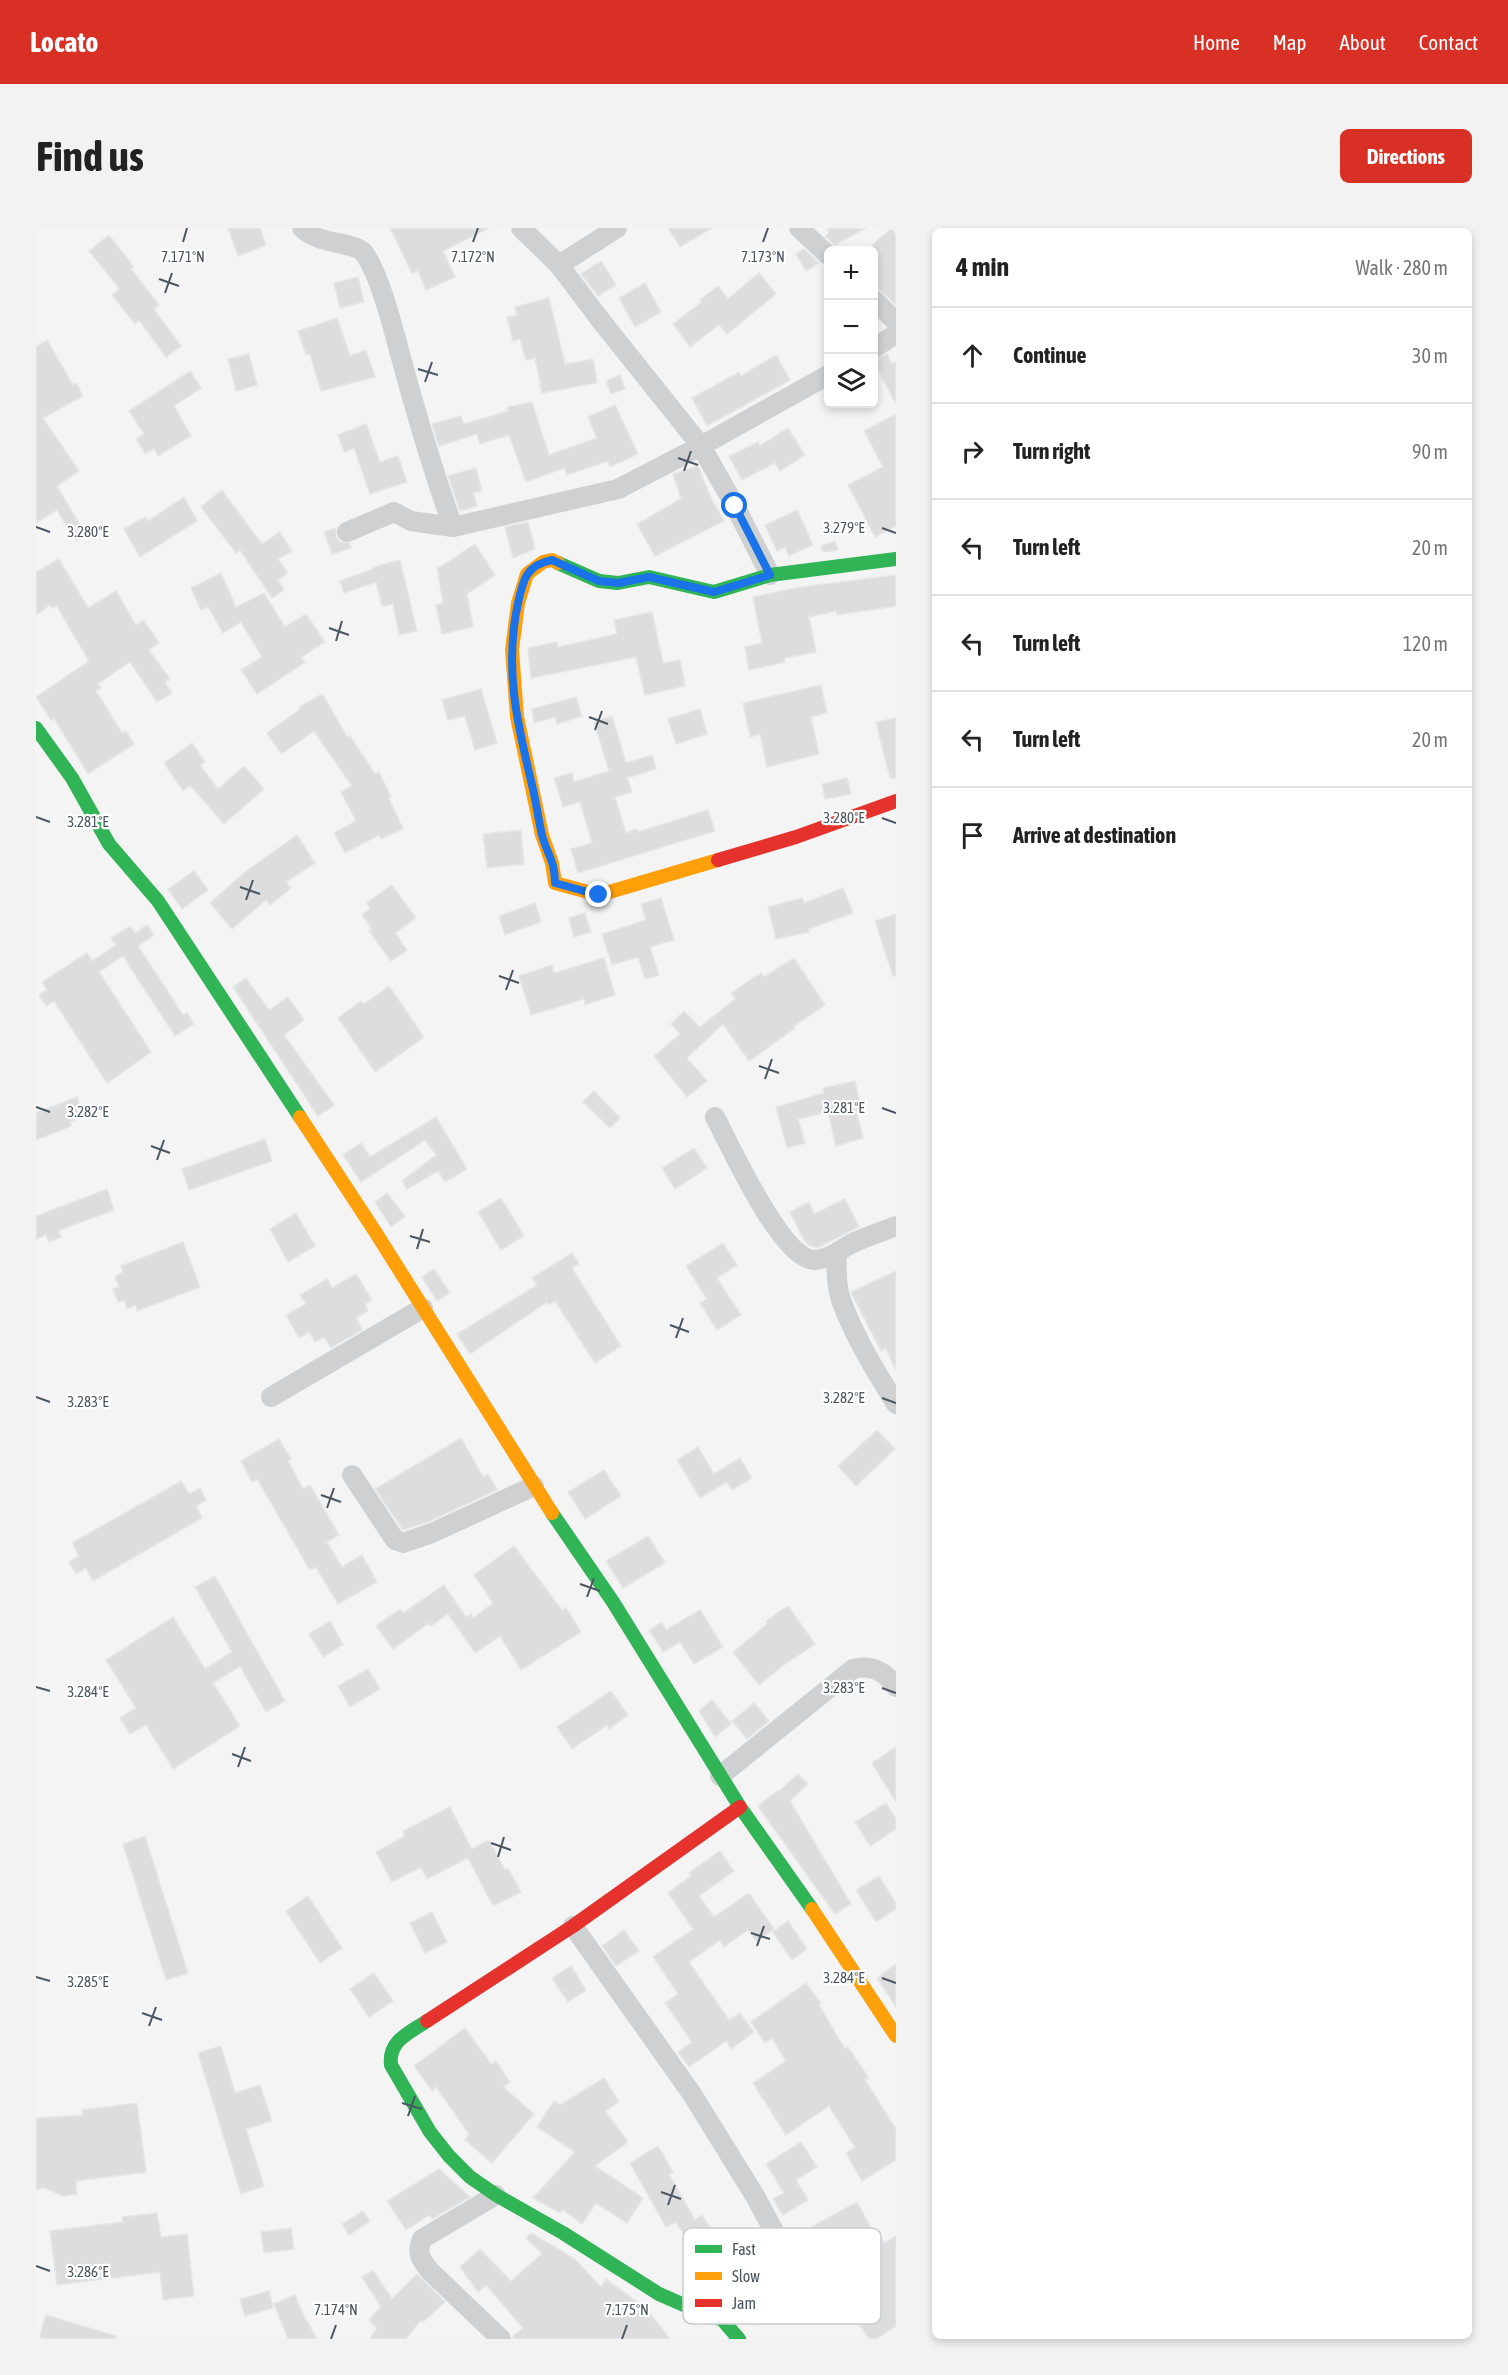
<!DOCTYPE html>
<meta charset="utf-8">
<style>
body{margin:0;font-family:"Asap Condensed",sans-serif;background:#f2f2f2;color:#222}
.controls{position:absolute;right:18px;top:18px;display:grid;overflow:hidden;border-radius:9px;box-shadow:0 3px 9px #0003}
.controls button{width:54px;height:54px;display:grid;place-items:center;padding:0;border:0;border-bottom:2px solid #e0e0e0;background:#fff;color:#222;font:30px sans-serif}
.stop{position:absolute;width:18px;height:18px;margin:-14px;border:4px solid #1a73e8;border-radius:50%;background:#fff}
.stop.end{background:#1a73e8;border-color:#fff;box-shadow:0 2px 6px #0008}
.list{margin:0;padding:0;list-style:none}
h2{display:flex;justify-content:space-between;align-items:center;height:78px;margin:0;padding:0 24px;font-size:26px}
h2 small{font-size:20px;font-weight:400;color:#767676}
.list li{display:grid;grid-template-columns:39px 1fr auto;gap:18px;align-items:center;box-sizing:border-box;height:96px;padding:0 24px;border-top:2px solid #e0e0e0}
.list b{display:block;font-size:22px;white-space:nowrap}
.list em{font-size:20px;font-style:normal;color:#767676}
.icon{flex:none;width:33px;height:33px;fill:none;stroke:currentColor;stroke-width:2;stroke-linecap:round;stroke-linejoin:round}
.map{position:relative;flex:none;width:860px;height:2111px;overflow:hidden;border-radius:9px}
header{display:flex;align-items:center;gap:36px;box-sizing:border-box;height:84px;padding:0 30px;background:#d93025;color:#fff}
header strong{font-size:28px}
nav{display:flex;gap:33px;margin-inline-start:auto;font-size:21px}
.intro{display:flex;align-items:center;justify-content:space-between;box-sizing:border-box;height:144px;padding:0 36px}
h1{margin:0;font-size:42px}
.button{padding:15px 27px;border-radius:9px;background:#d93025;color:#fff;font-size:21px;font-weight:700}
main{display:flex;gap:36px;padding:0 36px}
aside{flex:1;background:#fff;border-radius:9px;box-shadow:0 3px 9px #0003}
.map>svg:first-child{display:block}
.building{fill:#ddddde;stroke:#e5e6e7;stroke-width:1.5}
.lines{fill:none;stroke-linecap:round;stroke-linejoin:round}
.street{stroke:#ced0d2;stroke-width:20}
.fast{stroke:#30b455;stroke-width:14}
.slow{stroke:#ff9f0a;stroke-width:14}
.jam{stroke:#e5322d;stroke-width:14}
.route{stroke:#1a73e8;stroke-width:8}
.ticks{fill:none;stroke:#4a5661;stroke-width:2}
.key{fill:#fff;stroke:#c9ccd0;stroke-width:1.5}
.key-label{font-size:16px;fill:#4a5661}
.ticks-label{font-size:15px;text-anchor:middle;fill:#4a5661;stroke:#fff;stroke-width:4.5;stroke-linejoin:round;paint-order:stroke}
</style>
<header>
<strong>Locato</strong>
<nav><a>Home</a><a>Map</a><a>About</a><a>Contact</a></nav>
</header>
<div class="intro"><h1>Find us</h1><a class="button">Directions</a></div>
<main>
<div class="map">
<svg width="860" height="2111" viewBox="0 0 860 2111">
<rect width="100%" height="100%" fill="#f4f4f4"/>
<g class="building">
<polygon points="192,0 224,0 230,17 202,28"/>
<polygon points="354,0 453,0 407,23 419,49 390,62 382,43 376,45"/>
<polygon points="632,0 676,0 644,19"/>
<polygon points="791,0 830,0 799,17 789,8 793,5"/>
<polygon points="856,0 860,0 860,77 837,56 837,16"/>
<polygon points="73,7 98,39 95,41 123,77 118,81 145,118 130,129 103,92 99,96 76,67 84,61 53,23"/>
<polygon points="768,21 783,35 770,43 760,26"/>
<polygon points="565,33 580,57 562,68 545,46"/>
<polygon points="723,45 740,66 691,106 683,97 654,119 637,96 666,74 664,72 682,58 692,71"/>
<polygon points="322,49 328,74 304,80 298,55"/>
<polygon points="609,55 625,84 599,99 583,70"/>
<polygon points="513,70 529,136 557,131 561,155 506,165 499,130 490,132 484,111 477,113 471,89 481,87 479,79"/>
<polygon points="301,90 314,128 330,122 339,149 285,163 274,126 270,127 262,103"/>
<polygon points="11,112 37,157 40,155 47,168 7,190 43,243 21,258 50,307 40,313 21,282 0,295 0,119"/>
<polygon points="213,126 221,157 200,163 192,131"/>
<polygon points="851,126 856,136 860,134 860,176 837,132"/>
<polygon points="740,127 754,152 671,198 656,170 703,144 705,148"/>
<polygon points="154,143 165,160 138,178 155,208 122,228 118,221 109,226 100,211 108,206 93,183"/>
<polygon points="584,147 589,161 575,166 570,153"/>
<polygon points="496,174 513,227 561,210 552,189 579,177 602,226 574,239 572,233 531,247 528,240 490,254 473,207 444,216 441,206 403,218 396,196 425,188 428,196 472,183 471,179"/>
<polygon points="860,186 860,298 839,309 812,257 847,239 828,203"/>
<polygon points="330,196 344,234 362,228 371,254 334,266 318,220 308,224 302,207"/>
<polygon points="752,200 769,227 744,243 739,235 706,252 693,228 722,214 724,218"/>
<polygon points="662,238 675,270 688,293 619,328 601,296 645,271 637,246"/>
<polygon points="440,240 446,263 437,265 441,278 424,283 412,248"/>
<polygon points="186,262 226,316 244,304 256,323 242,331 252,345 242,352 248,362 236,370 204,322 200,325 165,279"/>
<polygon points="148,269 161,293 104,329 88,301 109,289 112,293"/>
<polygon points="761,282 777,317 753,328 749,319 741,323 729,297"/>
<polygon points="492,294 499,321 477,330 469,299"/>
<polygon points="300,300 300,309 304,314 313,315 315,320 296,326 288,304"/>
<polygon points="799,313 802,322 787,324 785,318"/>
<polygon points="439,316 459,347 431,366 437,399 406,406 400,377 407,375 401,339 406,338"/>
<polygon points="23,331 52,380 80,363 100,397 108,392 123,415 113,422 134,451 129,454 136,465 121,474 94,434 62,456 65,460 60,463 86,505 90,503 98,516 52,546 18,490 15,492 0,469 53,433 21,378 16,380 14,377 0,387 0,344"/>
<polygon points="364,332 381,403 363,407 357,376 346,378 340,354 308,365 304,353 337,341 337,339"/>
<polygon points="185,345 200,379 228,365 249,399 270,386 289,414 265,429 269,434 221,466 205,442 226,429 205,394 187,405 172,379 165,382 155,360"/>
<polygon points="860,347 860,378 801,387 800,383 773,389 780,424 748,430 749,434 713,442 709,419 726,415 717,369 765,359"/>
<polygon points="616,384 627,435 644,432 649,458 609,467 600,429 495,450 492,420 521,414 522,419 581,406 578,392"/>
<polygon points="785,457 791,485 775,489 783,526 731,539 724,506 714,509 707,475"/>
<polygon points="445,461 461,515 439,522 429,488 412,492 406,472"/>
<polygon points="286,466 312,510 314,508 339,546 343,544 355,569 353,570 367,601 345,611 343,607 309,625 298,605 320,593 305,564 316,558 278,503 245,526 231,505 264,481 263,479"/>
<polygon points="540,469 546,488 521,496 519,489 498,495 496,481"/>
<polygon points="664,481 671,506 640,516 632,491"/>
<polygon points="576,488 590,535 616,527 620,541 591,550 596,564 579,569 590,605 601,601 602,604 672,582 679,603 542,645 535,621 556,615 544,574 527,579 518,550 536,545 538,554 573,543 558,494"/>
<polygon points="860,490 860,550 854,550 840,494"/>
<polygon points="156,515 169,534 164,537 182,561 208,538 228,561 188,596 154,557 147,563 128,535"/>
<polygon points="811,550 815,566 789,571 786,556"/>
<polygon points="485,602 488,636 451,640 447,606"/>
<polygon points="261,607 279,635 250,654 255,660 234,677 230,672 196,701 174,675 209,644"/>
<polygon points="158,643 172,662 146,681 132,661"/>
<polygon points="356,657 380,690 359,705 371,722 355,733 333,703 336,701 326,687 334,681 331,675"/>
<polygon points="807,660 817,685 773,701 773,704 740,711 732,679 766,670 768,675"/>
<polygon points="625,670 638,712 614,719 623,747 609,751 602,729 576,737 566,706 610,692 605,676"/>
<polygon points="499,675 505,694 469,707 463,688"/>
<polygon points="549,685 555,704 538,709 533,690"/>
<polygon points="860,686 860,748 857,748 839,693"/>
<polygon points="111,697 118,707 102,718 147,787 151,785 158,796 139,808 87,728 63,744 115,824 71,855 18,773 10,778 3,767 11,762 6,754 51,725 56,733 80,717 75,710 94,698 99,705"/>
<polygon points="568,730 579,767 549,777 548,771 495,787 483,748 516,737 518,745"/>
<polygon points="758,730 789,777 758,798 759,800 713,833 687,796 651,830 671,853 651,869 618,828 644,806 635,796 648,783 664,799 699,771 695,765 725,745 728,749"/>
<polygon points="210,750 233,782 252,769 268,792 248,807 298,877 282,888 197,759"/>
<polygon points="353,758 388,809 339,844 302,790 325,773 328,776"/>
<polygon points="819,853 824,876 819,878 827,910 800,918 792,884 762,891 769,915 751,920 740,879 788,865 787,860"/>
<polygon points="558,863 584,890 574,900 547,874"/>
<polygon points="41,869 48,888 34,894 35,898 0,912 0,885"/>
<polygon points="400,889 431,941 409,954 402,943 371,961 366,953 400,927 389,912 325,954 307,927 325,915 334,929"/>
<polygon points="229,911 236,933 153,962 146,941"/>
<polygon points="658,920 671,940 639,961 626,940"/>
<polygon points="71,961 78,982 22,1003 25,1009 13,1014 10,1007 0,1011 0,988"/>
<polygon points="351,965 369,988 355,999 339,974"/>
<polygon points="465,970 488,1008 465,1022 442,984"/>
<polygon points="809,971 823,999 781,1020 773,1017 768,1012 754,984 773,974 778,986"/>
<polygon points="260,985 279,1018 252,1034 234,1001"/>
<polygon points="147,1014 164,1059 101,1083 100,1077 91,1081 88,1072 82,1074 77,1061 83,1059 79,1048 87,1044 85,1038"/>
<polygon points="687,1015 701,1037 681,1050 705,1087 681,1102 664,1075 671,1071 650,1038"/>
<polygon points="536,1025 543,1036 536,1040 585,1118 559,1135 519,1073 513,1077 511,1074 434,1126 421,1106 501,1057 496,1050"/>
<polygon points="398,1041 414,1065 401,1073 386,1049"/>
<polygon points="860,1043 860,1143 850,1120 845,1123 815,1064"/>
<polygon points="320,1046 336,1072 329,1076 332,1083 320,1090 326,1102 295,1120 288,1109 279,1114 273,1104 263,1110 250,1087 270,1076 264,1067 291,1051 296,1060"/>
<polygon points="841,1202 859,1221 820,1258 802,1238"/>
<polygon points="425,1210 447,1249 452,1246 461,1262 392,1294 367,1302 339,1261"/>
<polygon points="243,1211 255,1231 252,1233 267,1261 274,1257 303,1307 291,1314 306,1339 326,1327 341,1354 302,1376 280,1339 274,1342 221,1251 216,1254 205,1233"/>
<polygon points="662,1219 678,1246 704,1230 716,1250 696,1262 691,1254 664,1270 641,1232"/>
<polygon points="568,1242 585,1268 549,1291 532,1264"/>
<polygon points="145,1253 153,1266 164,1260 170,1272 160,1278 166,1290 57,1353 50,1340 40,1346 33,1334 43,1328 36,1315"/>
<polygon points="612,1308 629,1335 587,1360 570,1333"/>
<polygon points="478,1318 526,1382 530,1380 545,1404 485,1442 464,1408 439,1425 412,1386 395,1398 393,1395 357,1421 340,1398 364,1381 367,1385 408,1357 430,1389 435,1386 437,1390 457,1375 438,1347"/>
<polygon points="179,1348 249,1473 230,1484 204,1438 177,1455 204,1498 137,1541 110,1497 94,1506 84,1490 100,1480 70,1432 137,1389 169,1441 196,1424 159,1359"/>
<polygon points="752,1378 779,1416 745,1439 723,1457 697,1424 731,1396 730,1393"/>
<polygon points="664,1382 687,1419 658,1436 644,1414 627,1424 613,1402 626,1394 630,1402"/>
<polygon points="294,1393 307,1417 287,1429 273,1406"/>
<polygon points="332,1441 344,1461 314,1479 302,1458"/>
<polygon points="575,1463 592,1487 573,1501 571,1497 536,1521 521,1499"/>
<polygon points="676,1472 695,1496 679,1509 663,1483"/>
<polygon points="718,1475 733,1493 711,1511 696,1493"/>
<polygon points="860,1519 860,1574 836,1535"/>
<polygon points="762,1546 772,1556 754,1573 815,1676 799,1686 722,1578 741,1563 742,1564"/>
<polygon points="850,1575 860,1591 860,1601 834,1618 819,1594"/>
<polygon points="414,1579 436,1621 453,1612 469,1642 472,1640 485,1664 457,1678 432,1630 391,1651 385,1639 356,1654 340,1624 369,1608 367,1603"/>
<polygon points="109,1608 152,1745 130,1752 87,1616"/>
<polygon points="684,1623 698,1643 663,1668 678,1689 713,1665 738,1701 721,1714 712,1702 688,1719 684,1712 653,1734 693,1792 704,1785 718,1804 695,1821 690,1813 653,1839 642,1824 656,1814 629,1775 642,1766 617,1729 657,1701 632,1665 655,1648 653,1645"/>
<polygon points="843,1648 860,1675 860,1681 840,1694 820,1662"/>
<polygon points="272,1668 306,1720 284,1735 250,1683"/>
<polygon points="396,1684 411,1714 389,1725 374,1695"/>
<polygon points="752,1693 771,1721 756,1732 737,1704"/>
<polygon points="588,1702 603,1723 580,1738 566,1718"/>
<polygon points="860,1736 860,1779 841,1750"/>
<polygon points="535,1738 550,1762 532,1774 516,1750"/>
<polygon points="338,1745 357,1773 333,1789 314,1761"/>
<polygon points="770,1755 785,1775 783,1777 809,1821 812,1819 833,1850 829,1852 860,1901 860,1932 826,1953 810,1925 819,1919 793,1878 750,1907 717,1855 750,1833 736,1810 729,1815 715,1794"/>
<polygon points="429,1800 455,1836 460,1833 474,1854 467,1859 498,1886 456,1935 429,1912 433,1906 400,1859 396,1863 378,1838"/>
<polygon points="185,1818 199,1865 224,1857 236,1893 210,1901 228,1958 205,1966 162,1825"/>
<polygon points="568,1850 583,1874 569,1883 592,1914 559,1938 607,1970 591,1995 560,1975 546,1996 527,1982 524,1985 497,1970 539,1924 501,1899 518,1873 524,1877"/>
<polygon points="101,1875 110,1944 40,1953 41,1966 28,1968 8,1960 0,1961 0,1890 47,1887 46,1882"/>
<polygon points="765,1914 781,1939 760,1952 772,1972 747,1987 737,1971 748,1965 730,1936"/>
<polygon points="622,1918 637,1944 633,1946 659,1992 666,1987 684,2016 662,2029 640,1994 630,1999 594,1935"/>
<polygon points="403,1941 434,1969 396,1991 393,1987 370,2002 351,1973"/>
<polygon points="821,1974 842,2012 845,2010 849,2015 860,2008 860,2098 840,2111 833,2111 796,2057 836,2032 818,2005 777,2029 764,2005"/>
<polygon points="327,1983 334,1993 313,2007 306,1996"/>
<polygon points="121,1985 125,2009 151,2006 158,2068 127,2072 124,2044 21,2057 14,2003 87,1994 86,1989"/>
<polygon points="255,2000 258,2021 228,2025 225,2004"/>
<polygon points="495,2005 539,2031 565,2059 570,2051 604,2076 606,2075 634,2111 477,2111 477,2108 487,2100 450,2057 442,2064 424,2039 444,2021 475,2053 506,2026 490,2010"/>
<polygon points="337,2042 356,2071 381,2046 409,2074 387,2094 385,2092 370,2111 334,2111 341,2100 333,2092 345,2079 326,2049"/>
<polygon points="233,2063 237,2080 209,2088 204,2071"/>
<polygon points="259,2067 267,2086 281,2111 252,2111 238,2076"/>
<polygon points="10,2087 80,2108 80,2111 3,2111"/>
</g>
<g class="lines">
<g class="street">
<path d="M 266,0 C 284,18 318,13 328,25 C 345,48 359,108 367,137 C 382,192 398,246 417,299"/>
<polyline points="485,0 523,37 566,94 665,218 699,278 734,347"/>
<polyline points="763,0 792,27"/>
<polyline points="523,37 581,0"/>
<polyline points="838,72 860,94"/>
<polyline points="838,120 860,106"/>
<polyline points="311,304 358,284 375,293 417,299 582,261 665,218 792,147"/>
<path d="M 679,889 C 694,917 746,1034 780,1032 C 795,1031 804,1021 817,1015 C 831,1008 846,1004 860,998"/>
<path d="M 801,1025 C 800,1041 800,1057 805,1072 C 818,1108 840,1144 860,1176"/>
<polyline points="235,1169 387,1080"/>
<polyline points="316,1247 359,1312 367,1315 396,1305 498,1258"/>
<path d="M 684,1548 L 817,1441 C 836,1436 850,1444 860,1459"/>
<polyline points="537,1698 656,1866 719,1968 746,2018 747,2030 740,2045 683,2088"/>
<path d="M 460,1967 L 386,2011 C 380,2025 385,2032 394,2043 L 465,2111"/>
</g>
<g class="fast">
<polyline points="522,335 563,353 582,355 613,349 678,364 734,347 860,331"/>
<polyline points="0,500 36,550 73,616 122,673 264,889"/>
<polyline points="516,1285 577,1374 704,1579 776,1681"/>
<path d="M 391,1793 C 373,1805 352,1813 355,1837 L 394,1904 L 413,1928 L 434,1949 L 460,1967 L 527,2005 L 623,2066 L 664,2084 L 683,2088 L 703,2111"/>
</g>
<g class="slow">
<polyline points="522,335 516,332 507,334 491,346 482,375 476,422 481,489 506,607 516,635 519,655 563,667 682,632"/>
<polyline points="264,889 340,1005 516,1285"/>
<polyline points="776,1681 860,1808"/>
</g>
<g class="jam">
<polyline points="682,632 760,609 860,573"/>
<polyline points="391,1793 537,1698 704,1579"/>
</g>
</g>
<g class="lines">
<path class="route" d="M 563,667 L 519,655 C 519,633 511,626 506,607 C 502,590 500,573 496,557 C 481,495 468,439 482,375 C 487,352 490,337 516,332 L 563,353 L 582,355 L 613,349 L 678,364 L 734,347 L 699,278"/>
</g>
<path class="ticks" d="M 147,14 L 151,0M 437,14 L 442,0M 727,14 L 732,0M 123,51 L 143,58M 129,65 L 136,45M 382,141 L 402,147M 389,154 L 396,134M 642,230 L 662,237M 648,243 L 655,223M 0,299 L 14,304M 846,300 L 860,305M 293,400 L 313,407M 300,413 L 306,393M 553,489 L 572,496M 559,502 L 566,483M 0,589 L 14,594M 846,590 L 860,595M 204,659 L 224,666M 210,672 L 217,652M 463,748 L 483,755M 470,762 L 477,742M 723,838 L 743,845M 729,851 L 736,831M 0,879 L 14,884M 846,880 L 860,885M 115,918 L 134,925M 121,932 L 128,912M 374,1008 L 394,1014M 381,1021 L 387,1001M 634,1097 L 653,1104M 640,1110 L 647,1090M 0,1169 L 14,1174M 846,1170 L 860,1175M 285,1267 L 305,1274M 291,1280 L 298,1260M 544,1356 L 564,1363M 551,1369 L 558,1350M 0,1459 L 14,1463M 846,1460 L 860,1465M 196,1526 L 215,1533M 202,1539 L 209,1519M 455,1615 L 475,1622M 462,1629 L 468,1609M 715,1705 L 734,1711M 721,1718 L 728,1698M 0,1749 L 14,1753M 846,1750 L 860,1755M 106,1785 L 126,1792M 113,1798 L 120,1779M 366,1875 L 386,1881M 372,1888 L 379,1868M 625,1964 L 645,1971M 632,1977 L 639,1957M 0,2038 L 14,2043M 295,2111 L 300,2097M 586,2111 L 591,2097"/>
<rect x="647" y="2000" width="198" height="96" rx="9" class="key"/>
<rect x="659" y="2017" width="27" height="8" fill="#30b455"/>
<rect x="659" y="2044" width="27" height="8" fill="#ff9f0a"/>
<rect x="659" y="2071" width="27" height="8" fill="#e5322d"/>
<g class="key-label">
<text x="696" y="2027">Fast</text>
<text x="696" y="2054">Slow</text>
<text x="696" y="2081">Jam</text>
</g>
<g class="ticks-label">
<text x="727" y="34">7.173°N</text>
<text x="147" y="34">7.171°N</text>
<text x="437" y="34">7.172°N</text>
<text x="808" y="305">3.279°E</text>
<text x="52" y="309">3.280°E</text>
<text x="808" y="595">3.280°E</text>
<text x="52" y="599">3.281°E</text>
<text x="808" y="885">3.281°E</text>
<text x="52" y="889">3.282°E</text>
<text x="808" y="1175">3.282°E</text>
<text x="52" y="1179">3.283°E</text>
<text x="808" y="1465">3.283°E</text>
<text x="52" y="1469">3.284°E</text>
<text x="808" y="1755">3.284°E</text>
<text x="52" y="1759">3.285°E</text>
<text x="52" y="2049">3.286°E</text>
<text x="300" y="2087">7.174°N</text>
<text x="591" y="2087">7.175°N</text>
</g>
</svg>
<div class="controls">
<button>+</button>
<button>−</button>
<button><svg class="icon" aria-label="layers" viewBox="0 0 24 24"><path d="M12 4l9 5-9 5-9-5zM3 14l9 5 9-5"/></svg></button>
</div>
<div class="stop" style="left:699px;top:278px"></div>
<div class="stop end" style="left:563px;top:667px"></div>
</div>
<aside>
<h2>4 min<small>Walk · 280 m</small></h2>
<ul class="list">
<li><svg class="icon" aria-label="ahead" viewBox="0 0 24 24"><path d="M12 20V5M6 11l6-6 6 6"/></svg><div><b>Continue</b></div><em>30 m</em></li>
<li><svg class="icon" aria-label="right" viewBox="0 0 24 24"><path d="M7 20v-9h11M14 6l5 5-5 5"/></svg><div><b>Turn right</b></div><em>90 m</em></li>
<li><svg class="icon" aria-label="left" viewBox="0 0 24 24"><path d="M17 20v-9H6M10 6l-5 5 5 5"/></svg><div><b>Turn left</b></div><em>20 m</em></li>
<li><svg class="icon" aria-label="left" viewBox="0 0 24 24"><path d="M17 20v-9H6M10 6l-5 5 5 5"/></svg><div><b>Turn left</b></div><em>120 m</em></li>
<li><svg class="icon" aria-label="left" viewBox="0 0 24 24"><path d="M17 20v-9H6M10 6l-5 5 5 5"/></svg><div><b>Turn left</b></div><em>20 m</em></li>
<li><svg class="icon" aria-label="arrive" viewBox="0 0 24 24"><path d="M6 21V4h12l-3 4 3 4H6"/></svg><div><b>Arrive at destination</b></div></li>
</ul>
</aside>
</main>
